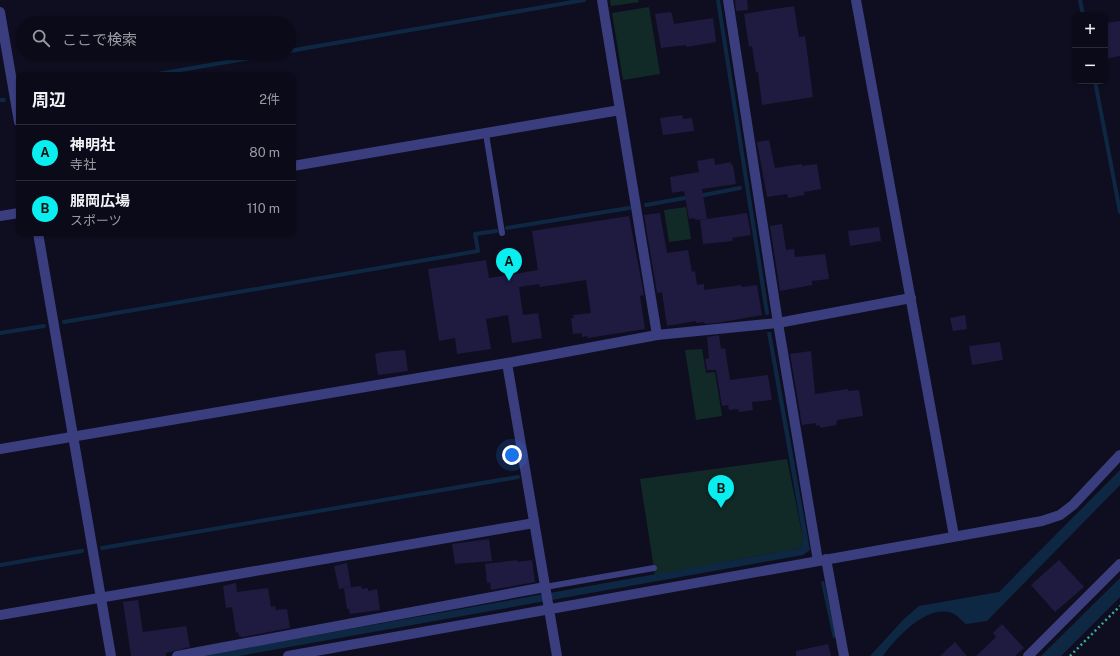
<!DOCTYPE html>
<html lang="ja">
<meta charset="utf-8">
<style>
body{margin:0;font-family:"Public Sans","Noto Sans JP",sans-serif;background:#191825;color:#f1f3f6}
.controls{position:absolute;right:12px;top:12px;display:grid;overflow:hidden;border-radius:8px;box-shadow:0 1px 3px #0004}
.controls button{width:36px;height:36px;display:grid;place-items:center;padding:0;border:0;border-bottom:1px solid #2b2b37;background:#0b0a18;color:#f1f3f6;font:20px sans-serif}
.you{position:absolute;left:512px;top:455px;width:14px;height:14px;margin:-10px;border:3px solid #fff;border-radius:50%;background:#1a73e8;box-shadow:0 0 0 6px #1a73e833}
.badge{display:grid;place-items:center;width:26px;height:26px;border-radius:50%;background:#09efef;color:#111;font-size:13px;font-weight:700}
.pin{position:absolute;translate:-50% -33px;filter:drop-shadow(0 1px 2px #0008)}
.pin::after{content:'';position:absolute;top:21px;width:14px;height:12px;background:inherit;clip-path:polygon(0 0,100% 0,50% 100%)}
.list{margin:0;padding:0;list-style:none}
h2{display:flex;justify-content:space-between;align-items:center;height:52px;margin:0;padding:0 16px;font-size:17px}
h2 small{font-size:13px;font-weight:400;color:#9a9aa2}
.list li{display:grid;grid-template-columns:26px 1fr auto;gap:12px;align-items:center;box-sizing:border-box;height:56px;padding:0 16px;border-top:1px solid #2b2b37}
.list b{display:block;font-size:15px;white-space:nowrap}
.list p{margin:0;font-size:13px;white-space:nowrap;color:#9a9aa2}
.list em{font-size:13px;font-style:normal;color:#9a9aa2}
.icon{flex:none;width:22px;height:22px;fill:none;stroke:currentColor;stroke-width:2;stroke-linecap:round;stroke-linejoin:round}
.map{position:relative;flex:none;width:1120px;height:656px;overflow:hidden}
.search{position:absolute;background:#0b0a18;box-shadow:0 1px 3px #0004;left:16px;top:16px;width:280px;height:44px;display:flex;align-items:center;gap:10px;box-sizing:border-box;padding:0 14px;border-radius:22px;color:#9a9aa2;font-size:15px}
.panel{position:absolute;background:#0b0a18;box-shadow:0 1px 3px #0004;left:16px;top:72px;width:280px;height:164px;border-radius:8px}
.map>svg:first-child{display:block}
.green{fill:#112a27}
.water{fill:#0e2844}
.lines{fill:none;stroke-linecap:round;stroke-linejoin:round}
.stream{stroke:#0e2844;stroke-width:4}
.building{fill:#1e1a40}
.path{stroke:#32ae9a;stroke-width:2.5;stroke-dasharray:2 3;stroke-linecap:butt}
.lane{stroke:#3a3e7e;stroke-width:6}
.street{stroke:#3a3e7e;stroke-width:10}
</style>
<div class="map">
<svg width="1120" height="656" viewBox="0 0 1120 656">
<rect width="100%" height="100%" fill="#0f0e20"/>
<g class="green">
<polygon points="610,0 638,0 639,2 611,6"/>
<polygon points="649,7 660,74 623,80 612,13"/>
<polygon points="686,207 691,239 669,242 664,210"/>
<polygon points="702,349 706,373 715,372 722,416 696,420 685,350"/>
<polygon points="787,459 803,538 801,548 655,575 640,479"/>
</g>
<g class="water">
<polygon points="767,332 771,332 810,550 803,555 239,656 199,656 801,548 803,538"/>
<path d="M 1120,470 L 1120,485 L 987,621 L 966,624 C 962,621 958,616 954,614 C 928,602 896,638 883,656 L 870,656 L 903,620 L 919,606 L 999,592 Z"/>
<polygon points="1120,578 1120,597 1061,656 1041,656"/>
<polygon points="824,581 836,637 833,638 821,582"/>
</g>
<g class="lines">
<g class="stream">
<polyline points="718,0 767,313"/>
<polyline points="1080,0 1083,15"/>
<polyline points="289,51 584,0"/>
<polyline points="152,75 279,53"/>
<polyline points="1095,81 1120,212"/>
<polyline points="0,100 4,100"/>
<polyline points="699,196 740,188"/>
<polyline points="646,205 690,197"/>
<polyline points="507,228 629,208"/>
<polyline points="64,322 478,251 475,234 496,231"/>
<polyline points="0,333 44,326"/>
<polyline points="102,548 518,477"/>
<polyline points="0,565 82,551"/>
</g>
</g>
<g class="building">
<polygon points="735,0 747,0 748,10 736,11"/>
<polygon points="794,6 799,37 805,36 813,97 762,105 758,72 756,73 752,46 749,47 744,14"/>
<polygon points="670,12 672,14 674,24 713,18 716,42 686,47 686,45 661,48 655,14"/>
<polygon points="1120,21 1120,56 1105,59 1105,23"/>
<polygon points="682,115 683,119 692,118 694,131 663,135 660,118"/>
<polygon points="769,140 775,168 802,164 802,166 817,164 821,189 804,192 804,195 788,198 787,194 767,197 757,142"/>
<polygon points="714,158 715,165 731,162 731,165 733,165 736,184 702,189 707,219 695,220 695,218 689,219 684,191 672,193 670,177 699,172 697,161"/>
<polygon points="660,213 667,253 688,250 692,272 695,271 697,285 704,284 704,290 741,285 742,287 757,285 762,315 717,323 705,324 704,322 696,323 696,321 667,326 662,292 657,293 644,215"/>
<polygon points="747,213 751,235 732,238 733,241 703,244 700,220"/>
<polygon points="629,216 644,295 640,296 645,329 588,338 587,336 582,337 582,333 573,334 571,318 574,318 573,315 591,313 586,280 540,287 539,284 519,287 523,315 538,313 542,338 512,343 508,315 486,319 491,349 457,354 455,338 439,341 428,269 486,260 489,278 538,270 532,231"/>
<polygon points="782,224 786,250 794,249 795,257 825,254 829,279 812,281 812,285 780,291 770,226"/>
<polygon points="879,227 881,241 850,246 848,231"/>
<polygon points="965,315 967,329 953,331 950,318"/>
<polygon points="719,335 721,349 725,348 730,380 768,375 772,400 752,402 753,410 739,412 738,409 729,410 728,405 722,406 716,370 707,370 705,359 709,358 707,337"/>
<polygon points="1000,342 1003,360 972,365 969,346"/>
<polygon points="405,350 408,371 378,375 375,354 382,352"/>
<polygon points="811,351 815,394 848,389 848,391 859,390 863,416 837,420 836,425 820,428 820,425 816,426 816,423 802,425 790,354"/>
<polygon points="489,539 492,561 455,564 452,544"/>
<polygon points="517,560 518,562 532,560 535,582 491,590 490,582 487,583 485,564"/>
<polygon points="1059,560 1084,587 1055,612 1031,585"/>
<polygon points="347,563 351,587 339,589 334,566"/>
<polygon points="236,583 237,592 268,588 271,607 275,606 276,610 287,609 290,628 242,637 239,636 238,632 236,633 232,607 226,608 223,586"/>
<polygon points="361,586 362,589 368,588 368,591 377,589 380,610 350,614 349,609 347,609 344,588"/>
<polygon points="138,600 143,632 186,626 190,647 166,653 166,656 131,656 123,602"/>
<polygon points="1002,624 1024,648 1015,656 976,656 996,637 993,633"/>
<polygon points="955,642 967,656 940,656"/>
<polygon points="828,644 831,656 796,656 796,651"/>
</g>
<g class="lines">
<polyline class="path" points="1070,656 1120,606"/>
<g class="lane">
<polyline points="486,134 502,233"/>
<polyline points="545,587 654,568"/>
</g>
<g class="street">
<polyline points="602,0 657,335"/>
<polyline points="728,0 778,323 818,561"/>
<polyline points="856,0 954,536"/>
<polyline points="0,12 19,122"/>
<polyline points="293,166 620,110"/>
<polyline points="0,216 19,213"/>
<polyline points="38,233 111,656"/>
<polyline points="507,363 557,656"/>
<polyline points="0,449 507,363 657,335 778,323 911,298"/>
<polyline points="826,559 844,656"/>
<polyline points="0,615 534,523"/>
<polyline points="177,656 545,587"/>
<polyline points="288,656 1042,521 1060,515 1073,505 1120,455"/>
<polyline points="1028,656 1120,564"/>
</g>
</g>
</svg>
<div class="controls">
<button>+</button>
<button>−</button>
</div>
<div class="you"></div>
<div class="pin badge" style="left:509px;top:281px">A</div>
<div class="pin badge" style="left:721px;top:508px">B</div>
<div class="search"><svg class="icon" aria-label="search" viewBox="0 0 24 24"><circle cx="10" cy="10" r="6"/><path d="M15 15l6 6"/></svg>ここで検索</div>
<section class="panel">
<h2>周辺<small>2件</small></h2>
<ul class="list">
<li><span class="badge">A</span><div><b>神明社</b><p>寺社</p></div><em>80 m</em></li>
<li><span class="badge">B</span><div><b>服岡広場</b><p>スポーツ</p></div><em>110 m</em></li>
</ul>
</section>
</div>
